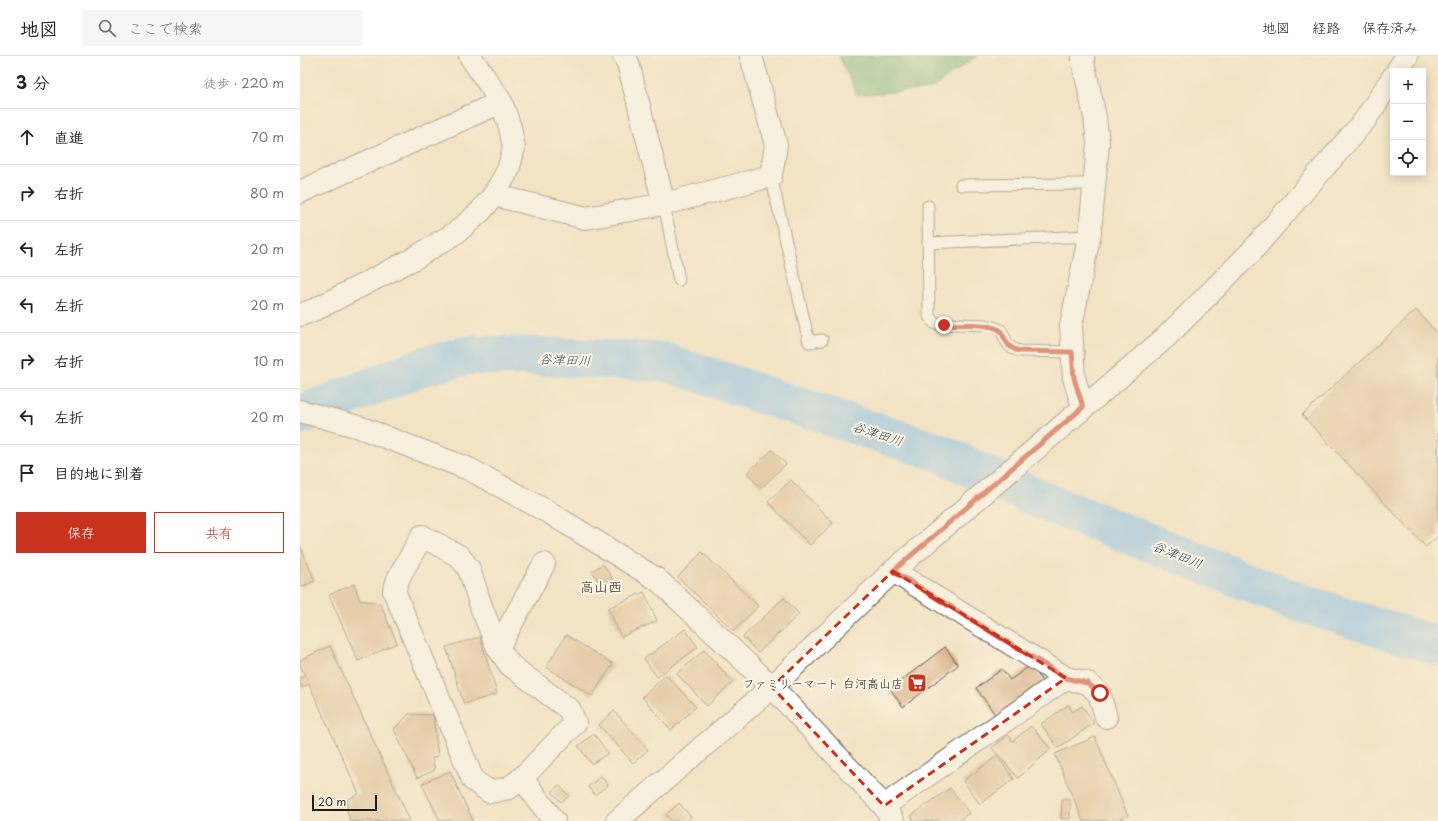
<!DOCTYPE html>
<html lang="ja">
<meta charset="utf-8">
<style>
body{margin:0;font-family:"Playpen Sans","Klee One",sans-serif;background:#f6f6f6;color:#222}
.controls{position:absolute;right:12px;top:12px;display:grid;overflow:hidden;border-radius:0px;box-shadow:0 2px 10px #0003}
.controls button{width:36px;height:36px;display:grid;place-items:center;padding:0;border:0;border-bottom:1px solid #e0e0e0;background:#fff;color:#222;font:20px sans-serif}
.scale{position:absolute;left:12px;bottom:10px;width:65px;box-sizing:border-box;padding-left:4px;border:2px solid #1c1c1c;border-top:0;font-size:11px;line-height:14px;white-space:nowrap;color:#1c1c1c;-webkit-text-stroke:3px #fcf5e5;paint-order:stroke}
.stop{position:absolute;width:12px;height:12px;margin:-9px;border:3px solid #c8321e;border-radius:50%;background:#fff}
.stop.end{background:#c8321e;border-color:#fff;box-shadow:0 1px 4px #0008}
.list{margin:0;padding:0;list-style:none}
h2{display:flex;justify-content:space-between;align-items:center;height:52px;margin:0;padding:0 16px;font-size:17px}
h2 small{font-size:13px;font-weight:400;color:#767676}
.list li{display:grid;grid-template-columns:26px 1fr auto;gap:12px;align-items:center;box-sizing:border-box;height:56px;padding:0 16px;border-top:1px solid #e0e0e0}
.list b{display:block;font-size:15px;white-space:nowrap}
.list em{font-size:13px;font-style:normal;color:#767676}
.actions{display:flex;gap:8px;padding:12px 16px}
.actions a{flex:1;padding:9px 0;border:1px solid #c8321e;border-radius:0px;text-align:center;font-size:14px;color:#c8321e}
.actions .main{background:#c8321e;color:#fff}
.icon{flex:none;width:22px;height:22px;fill:none;stroke:currentColor;stroke-width:2;stroke-linecap:round;stroke-linejoin:round}
.map{position:relative;flex:none;width:1138px;height:765px;overflow:hidden}
header{display:flex;align-items:center;gap:24px;box-sizing:border-box;height:56px;padding:0 20px;background:#fff;border-bottom:1px solid #e0e0e0}
header strong{font-size:19px}
nav{display:flex;gap:22px;margin-inline-start:auto;font-size:14px}
.search{width:280px;height:36px;background:#f6f6f6;display:flex;align-items:center;gap:10px;box-sizing:border-box;padding:0 14px;border-radius:0px;color:#767676;font-size:15px}
main{display:flex}
aside{flex:1;background:#fff}
.map>svg:first-child{display:block}
.forest{fill:#6db276;stroke:#446749}
.lines{fill:none;stroke-linecap:round;stroke-linejoin:round}
.river{stroke:#7fbef3;stroke-width:39}
.building{fill:#d8b188}
.service-casing{stroke:#676257;stroke-width:13}
.minor-casing{stroke:#676257;stroke-width:24}
.tertiary-casing{stroke:#676257;stroke-width:24}
.service{stroke:#fff;stroke-width:11}
.minor{stroke:#fff;stroke-width:22}
.tertiary{stroke:#fff;stroke-width:22}
.route{stroke:#c8321e;stroke-width:5}
.marked{fill:none;stroke:#c8321e;stroke-width:3;stroke-dasharray:8 5;stroke-linejoin:round}
.labels{text-anchor:middle;dominant-baseline:central;stroke-width:4;stroke-linejoin:round;paint-order:stroke}
.poi-label{font-size:12px;fill:#1c1c1c;stroke:#fcf5e5;text-anchor:end}
.water-label{font-size:13px;font-style:italic;fill:#3f5567;stroke:#fcf5e5}
.quarter-label{font-size:14px;font-weight:bold;fill:#5e5042;stroke:#fcf5e5}
</style>
<header>
<strong>地図</strong>
<div class="search"><svg class="icon" aria-label="search" viewBox="0 0 24 24"><circle cx="10" cy="10" r="6"/><path d="M15 15l6 6"/></svg>ここで検索</div>
<nav><a>地図</a><a>経路</a><a>保存済み</a></nav>
</header>
<main>
<aside>
<h2>3 分<small>徒歩 · 220 m</small></h2>
<ul class="list">
<li><svg class="icon" aria-label="ahead" viewBox="0 0 24 24"><path d="M12 20V5M6 11l6-6 6 6"/></svg><div><b>直進</b></div><em>70 m</em></li>
<li><svg class="icon" aria-label="right" viewBox="0 0 24 24"><path d="M7 20v-9h11M14 6l5 5-5 5"/></svg><div><b>右折</b></div><em>80 m</em></li>
<li><svg class="icon" aria-label="left" viewBox="0 0 24 24"><path d="M17 20v-9H6M10 6l-5 5 5 5"/></svg><div><b>左折</b></div><em>20 m</em></li>
<li><svg class="icon" aria-label="left" viewBox="0 0 24 24"><path d="M17 20v-9H6M10 6l-5 5 5 5"/></svg><div><b>左折</b></div><em>20 m</em></li>
<li><svg class="icon" aria-label="right" viewBox="0 0 24 24"><path d="M7 20v-9h11M14 6l5 5-5 5"/></svg><div><b>右折</b></div><em>10 m</em></li>
<li><svg class="icon" aria-label="left" viewBox="0 0 24 24"><path d="M17 20v-9H6M10 6l-5 5 5 5"/></svg><div><b>左折</b></div><em>20 m</em></li>
<li><svg class="icon" aria-label="arrive" viewBox="0 0 24 24"><path d="M6 21V4h12l-3 4 3 4H6"/></svg><div><b>目的地に到着</b></div></li>
</ul>
<div class="actions"><a class="main">保存</a><a>共有</a></div>
</aside>
<div class="map">
<svg width="1138" height="765" viewBox="0 0 1138 765">
<rect width="100%" height="100%" fill="#fcf5e5"/>
<filter id="ink" filterUnits="userSpaceOnUse"><feTurbulence type="fractalNoise" baseFrequency=".025" numOctaves="2"/><feDisplacementMap in="SourceGraphic" scale="8" xChannelSelector="R" yChannelSelector="G"/><feConvolveMatrix kernelMatrix="1 2 1 2 8 2 1 2 1" color-interpolation-filters="sRGB"/></filter>
<filter id="wash" filterUnits="userSpaceOnUse"><feTurbulence type="fractalNoise" baseFrequency=".012" numOctaves="4" result="noise"/><feDisplacementMap in="SourceGraphic" scale="16" xChannelSelector="R" yChannelSelector="G"/><feGaussianBlur stdDeviation="0.9" result="paint"/><feColorMatrix in="noise" values="0 0 0 0 0 0 0 0 0 0 0 0 0 0 0 0 0 1.4 0 .05"/><feComposite in="paint" operator="in"/></filter>
<g filter="url(#wash)">
<rect width="100%" height="100%" fill="#f3e3c5"/>
<polygon class="forest" points="539,0 677,0 631,33 557,39"/>
<g class="lines">
<polyline class="river" points="0,359 121,311 168,299 228,300 364,306 640,397 734,441 1004,548 1138,590"/>
</g>
<g id="blocks">
<g class="building">
<polygon points="1116,254 1138,278 1138,480 1126,491 1002,359"/>
<polygon points="472,394 486,408 461,432 447,417"/>
<polygon points="491,424 533,467 510,489 468,446"/>
<polygon points="0,489 15,525 0,531"/>
<polygon points="402,496 458,550 434,575 378,521"/>
<polygon points="303,508 312,522 301,529 292,515"/>
<polygon points="54,528 60,544 80,547 97,587 58,605 29,539"/>
<polygon points="344,536 357,565 321,581 308,552"/>
<polygon points="484,542 499,558 458,597 443,581"/>
<polygon points="385,573 398,591 357,621 344,603"/>
<polygon points="266,579 313,608 292,640 246,611"/>
<polygon points="180,581 197,638 164,648 146,591"/>
<polygon points="30,590 110,765 50,765 47,754 48,743 59,738 9,628 2,632 0,628 0,622 5,620 0,609 0,604"/>
<polygon points="645,591 658,609 603,651 590,633"/>
<polygon points="404,594 433,626 407,650 377,618"/>
<polygon points="731,609 743,626 696,660 676,632 702,613 710,624"/>
<polygon points="366,619 396,651 371,674 342,641"/>
<polygon points="768,649 773,656 782,650 794,667 758,692 741,668"/>
<polygon points="314,655 348,694 333,707 299,669"/>
<polygon points="109,658 133,659 138,700 132,702 135,714 117,722 94,673"/>
<polygon points="731,670 751,693 718,722 692,692 708,679 713,685"/>
<polygon points="294,678 308,697 292,708 278,690"/>
<polygon points="795,681 828,760 815,765 783,765 755,698"/>
<polygon points="697,700 714,723 680,748 663,725"/>
<polygon points="150,715 173,765 140,765 122,728"/>
<polygon points="301,720 308,729 295,739 288,731"/>
<polygon points="259,729 269,740 261,746 252,736"/>
<polygon points="650,732 669,757 658,765 614,765 611,760"/>
<polygon points="762,743 770,743 770,763 761,763"/>
<polygon points="379,747 391,761 387,765 372,765 366,759"/>
</g>
</g>
</g>
<g filter="url(#ink)">
<use href="#blocks" fill-opacity="0" stroke="#676257" stroke-width="1"/>
<g class="lines">
<defs>
<g id="service">
<polyline points="471,120 509,286 522,284"/>
<polyline points="661,129 794,128"/>
<polyline points="364,148 379,224"/>
<path d="M 628,150 L 629,260 L 634,267 C 655,271 680,264 701,274 C 707,285 706,292 720,295 L 772,296"/>
<polyline points="628,187 789,180"/>
</g>
<g id="minor">
<polyline points="324,0 328,7 364,148"/>
<polyline points="783,0 783,6 795,61 798,87 790,176 771,270 774,322 783,351"/>
<polyline points="0,136 201,46"/>
<polyline points="194,139 286,162 364,148 471,120 476,89 451,0"/>
<polygon points="122,480 159,500 169,513 182,553 198,592 210,609 270,654 275,667 222,722 209,732 190,736 173,724 94,535 99,521"/>
<polyline points="198,592 244,508"/>
<polyline points="766,622 787,627 799,637 806,661"/>
<polyline points="472,631 584,750 593,765"/>
<polyline points="222,722 254,765"/>
<polyline points="584,750 766,622 593,515"/>
</g>
<g id="tertiary">
<polyline points="1097,15 1107,0"/>
<polyline points="0,259 16,253 113,203 157,176 180,156 194,139 208,114 214,92 210,71 201,46 170,0"/>
<polyline points="0,355 59,371 169,413 250,457 358,524 472,631"/>
<polyline points="317,765 472,631 593,515 865,282 952,195 1065,64 1093,21"/>
</g>
</defs>
<use href="#service" class="service-casing"/>
<use href="#minor" class="minor-casing"/>
<use href="#tertiary" class="tertiary-casing"/>
<use href="#service" class="service"/>
<use href="#minor" class="minor"/>
<use href="#tertiary" class="tertiary"/>
</g>
</g>
<g class="lines" filter="url(#ink)">
<path class="route" d="M 644,269 C 662,269 684,266 700,274 C 707,285 706,292 720,295 L 772,296 L 774,322 L 783,351 L 593,515 L 766,622 L 787,627 L 800,637"/>
</g>
<path d="M0 0H1138V765H0ZM 593,515 L 766,622 L 584,750 L 472,631 Z" fill="#f3e3c5" fill-opacity=".55" fill-rule="evenodd"/>
<path class="marked" d="M 593,515 L 766,622 L 584,750 L 472,631 Z"/>
<defs>
<symbol id="supermarket-square" viewBox="-11 -11 22 22"><rect x="-9" y="-9" width="18" height="18" rx="4" fill="#c8321e" stroke="#fcf5e5"/><path d="M-6-5.5h2.5l.6 2H6L4.5 2H-2.5L-4.4-4H-6ZM-1.5 3.2a1.3 1.3 0 1 0 .1 0ZM3 3.2a1.3 1.3 0 1 0 .1 0Z" fill="#fff"/></symbol>
</defs>
<g fill-rule="evenodd">
<use href="#supermarket-square" x="606" y="616" width="22" height="22"/>
</g>
<g class="labels">
<g class="poi-label">
<text x="603" y="627">ファミリーマート 白河高山店</text>
</g>
<g class="water-label">
<text transform="translate(265 303) rotate(2)">谷津田川</text>
<text transform="translate(578 377) rotate(18)">谷津田川</text>
<text transform="translate(878 498) rotate(22)">谷津田川</text>
</g>
<g class="quarter-label">
<text x="301" y="530">高山西</text>
</g>
</g>
</svg>
<div class="controls">
<button>+</button>
<button>−</button>
<button><svg class="icon" aria-label="locate" viewBox="0 0 24 24"><circle cx="12" cy="12" r="6"/><path d="M12 2v4M12 18v4M2 12h4M18 12h4"/></svg></button>
</div>
<div class="scale">20 m</div>
<div class="stop" style="left:800px;top:637px"></div>
<div class="stop end" style="left:644px;top:269px"></div>
</div>
</main>
